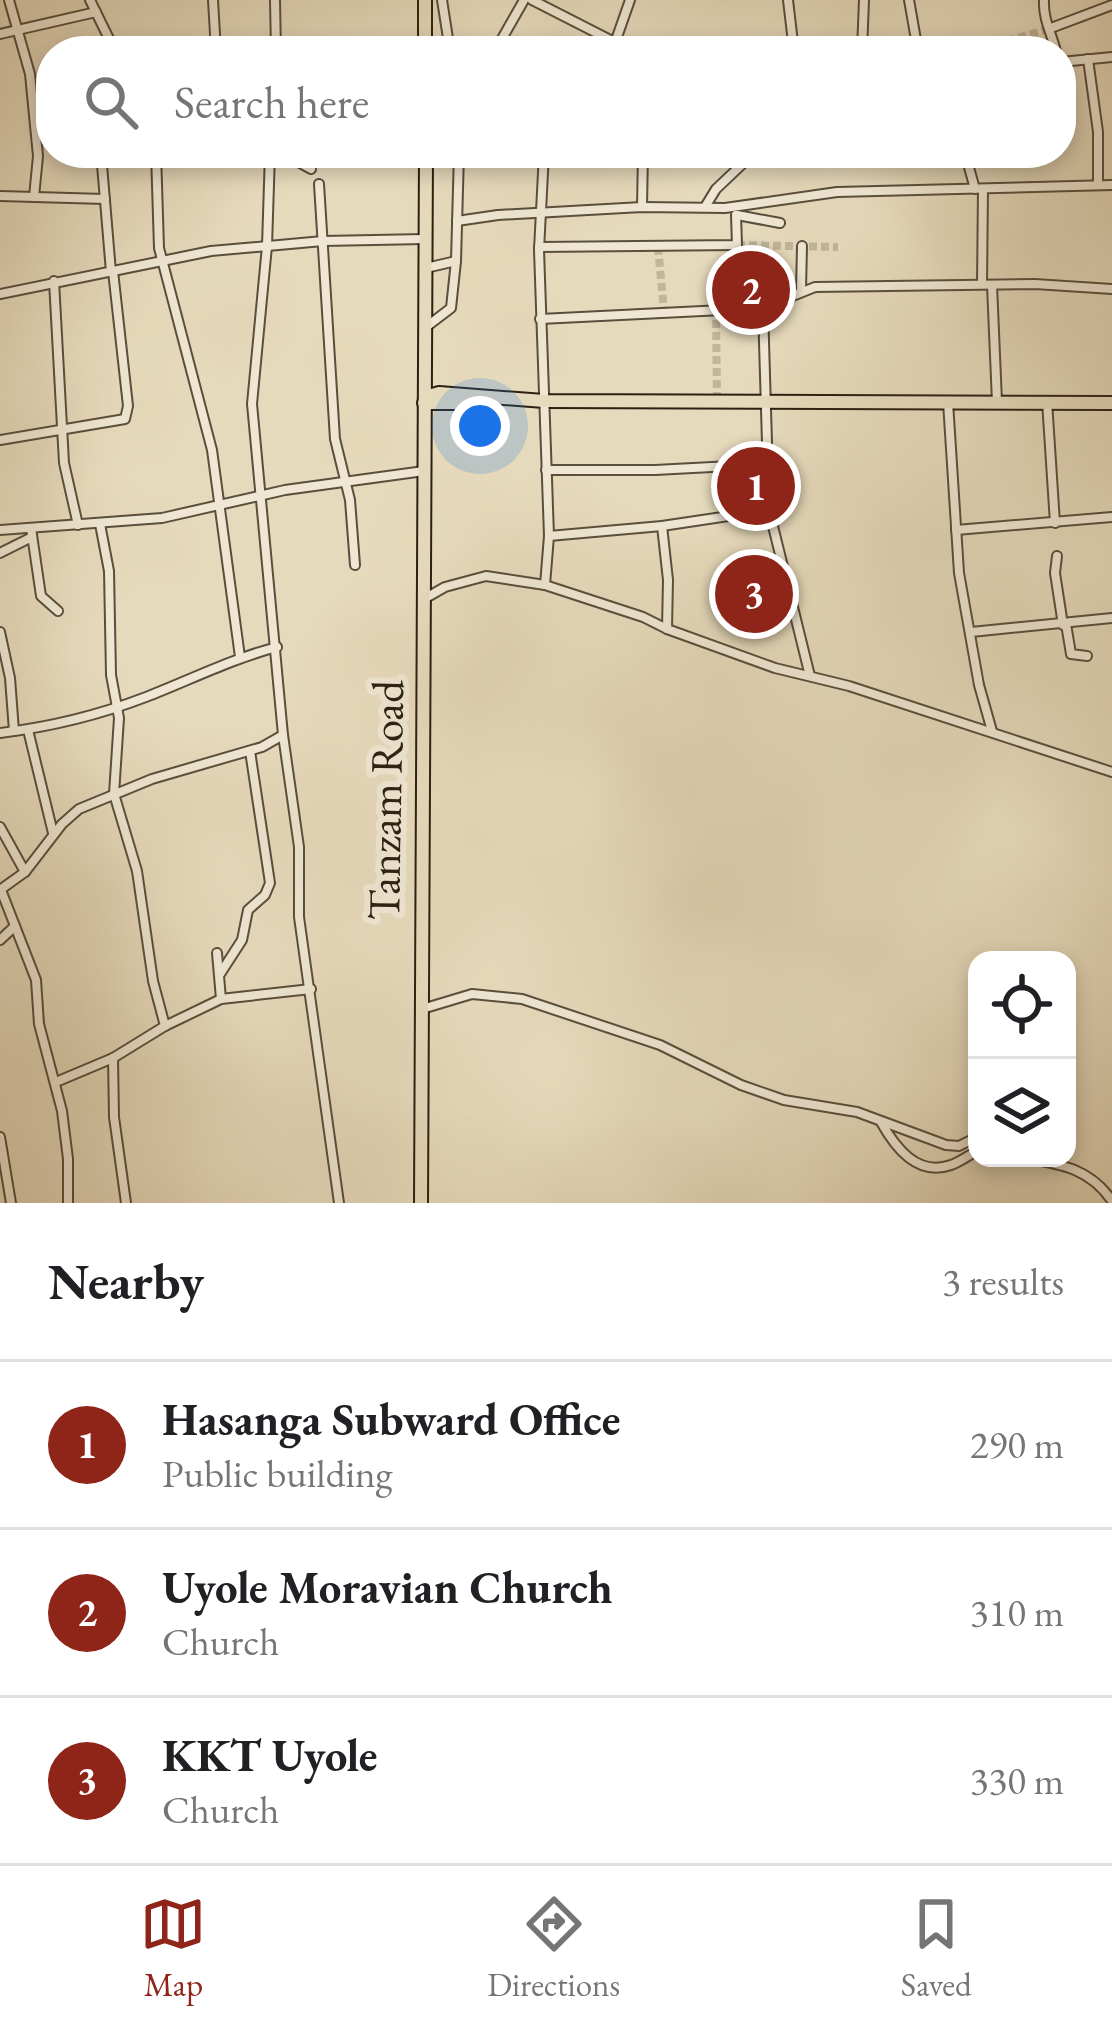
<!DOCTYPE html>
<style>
body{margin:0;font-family:"EB Garamond",serif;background:#f2f2f2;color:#202124}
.controls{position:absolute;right:36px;bottom:36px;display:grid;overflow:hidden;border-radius:24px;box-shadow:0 6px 18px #0003}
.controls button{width:108px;height:108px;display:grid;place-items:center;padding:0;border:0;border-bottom:3px solid #e0e0e0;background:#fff;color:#202124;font:60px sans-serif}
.you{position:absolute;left:480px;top:426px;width:42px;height:42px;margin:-30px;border:9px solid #fff;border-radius:50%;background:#1a73e8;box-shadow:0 0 0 18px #1a73e833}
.badge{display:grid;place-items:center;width:78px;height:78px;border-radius:50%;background:#8f2418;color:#fff;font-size:39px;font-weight:700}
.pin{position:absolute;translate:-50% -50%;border:6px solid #fff;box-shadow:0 3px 12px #0006}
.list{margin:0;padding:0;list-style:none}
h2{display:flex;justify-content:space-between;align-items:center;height:156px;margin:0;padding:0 48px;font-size:51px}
h2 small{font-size:39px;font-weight:400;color:#757577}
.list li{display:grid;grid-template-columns:78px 1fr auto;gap:36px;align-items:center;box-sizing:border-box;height:168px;padding:0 48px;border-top:3px solid #e0e0e0}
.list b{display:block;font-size:45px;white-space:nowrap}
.list p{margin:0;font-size:39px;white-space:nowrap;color:#757577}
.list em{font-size:39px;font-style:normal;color:#757577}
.icon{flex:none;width:66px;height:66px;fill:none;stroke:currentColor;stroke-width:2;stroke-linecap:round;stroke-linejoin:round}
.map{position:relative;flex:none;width:1112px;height:1203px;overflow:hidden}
.search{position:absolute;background:#fff;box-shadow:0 6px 18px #0003;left:36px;right:36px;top:36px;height:132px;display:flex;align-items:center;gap:30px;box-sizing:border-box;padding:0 42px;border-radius:48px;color:#757577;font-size:45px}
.sheet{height:660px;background:#fff}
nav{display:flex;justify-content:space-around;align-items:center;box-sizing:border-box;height:168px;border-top:3px solid #e0e0e0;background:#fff;font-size:33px;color:#757577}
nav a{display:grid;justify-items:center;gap:6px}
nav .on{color:#8f2418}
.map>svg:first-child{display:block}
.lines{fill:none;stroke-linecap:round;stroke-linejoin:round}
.minor-tunnel{stroke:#c1b59a;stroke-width:8;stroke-dasharray:8 4;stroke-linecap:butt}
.minor-casing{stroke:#5a4e3c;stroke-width:12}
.highway-casing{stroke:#2c2011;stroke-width:16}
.minor{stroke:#efe7d3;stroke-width:8}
.highway{stroke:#e6dabc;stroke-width:12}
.labels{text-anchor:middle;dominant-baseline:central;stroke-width:12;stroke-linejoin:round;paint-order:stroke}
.street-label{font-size:45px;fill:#2c2011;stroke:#efe7d3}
</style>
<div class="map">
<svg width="1112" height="1203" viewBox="0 0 1112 1203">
<rect width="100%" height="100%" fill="#e6dabc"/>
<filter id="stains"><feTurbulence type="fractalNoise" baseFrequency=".00167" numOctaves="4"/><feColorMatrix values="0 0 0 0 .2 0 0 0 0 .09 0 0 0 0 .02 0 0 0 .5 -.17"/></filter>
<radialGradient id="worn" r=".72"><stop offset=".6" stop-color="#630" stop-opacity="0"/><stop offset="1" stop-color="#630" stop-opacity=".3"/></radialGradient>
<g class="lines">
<g class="minor-tunnel">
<polyline points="984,48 1051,28"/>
<polyline points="737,245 838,247"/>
<polyline points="658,247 664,311"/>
<polyline points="716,308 717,400"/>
</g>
<defs>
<g id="minor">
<polyline points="9,0 30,74 38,156 34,197"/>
<polyline points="90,0 115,51"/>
<polyline points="213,0 216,51"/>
<polyline points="275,0 276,51"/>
<polyline points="442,0 450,51"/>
<polyline points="532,0 632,51"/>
<polyline points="788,0 794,51"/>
<polyline points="909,0 918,51"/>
<path d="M 1044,0 C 1043,19 1051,32 1056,51"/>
<polyline points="1051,28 1112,5"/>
<polyline points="0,34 96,12"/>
<polyline points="616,40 630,0"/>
<polyline points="495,51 524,0"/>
<polyline points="862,51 864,0"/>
<polyline points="1088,59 1098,132 1098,185"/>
<polyline points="1061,62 1112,57"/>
<polyline points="101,153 111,272"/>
<polyline points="156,153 159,248 212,450 240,657"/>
<polyline points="270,153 267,246 252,404 283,735 299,847 299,917 339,1203"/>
<polyline points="282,153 311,169"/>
<polyline points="544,153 539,250 549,536 545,585"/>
<polyline points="965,153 975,189"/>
<polyline points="319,184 335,439 350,500 355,565"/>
<polyline points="0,196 105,199"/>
<polyline points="642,207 643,153"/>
<polyline points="705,207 716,189 754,153"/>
<polyline points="737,215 780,223"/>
<polyline points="457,221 498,215 642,207 725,208 837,192 1112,185"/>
<polyline points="539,247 737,245 736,215"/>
<polyline points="426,268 456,261"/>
<polyline points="54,281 64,463 78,525"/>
<polyline points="982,284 983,190"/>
<polyline points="992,285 997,402"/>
<polyline points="801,290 802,246"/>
<polyline points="0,294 211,251 323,241 425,239"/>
<polyline points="763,308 815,287 1035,284 1112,289"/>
<polyline points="540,319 763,308 769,510 810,676"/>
<polyline points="426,327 451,308 456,261 459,153"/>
<polyline points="1047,401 1055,523"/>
<polyline points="948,402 959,573 979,685 992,731"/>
<polyline points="0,440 125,419 128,406 113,271"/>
<polyline points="546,470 655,470 768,464"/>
<polyline points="100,524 109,571 111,675 119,718 114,794 137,871 153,981 165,1026"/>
<polyline points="662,526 668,580 667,629"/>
<polyline points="31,528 41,596 58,611"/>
<polyline points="0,530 162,518 285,490 424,471"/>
<polyline points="956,530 1112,517"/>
<polyline points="549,536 662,526 769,510"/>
<polyline points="0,553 32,537"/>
<polyline points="1057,556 1055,573 1063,625"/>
<polyline points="424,599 445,587 486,576 545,585 643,617 667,629 775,668 849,686 1112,772"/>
<polyline points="1066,624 1071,654 1087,656"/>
<polyline points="0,632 10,678 14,731"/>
<polyline points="971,632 1112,618"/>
<polyline points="28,730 53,833"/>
<path d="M 0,733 C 50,727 99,715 146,697 C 190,680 231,659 277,647"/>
<polyline points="0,827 25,872"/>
<polyline points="0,890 25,872 62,824 79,809 152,779 262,747 283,735"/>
<polyline points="1,890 36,980 39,1024 62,1111 68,1159 68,1203"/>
<polyline points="0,940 15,926"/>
<polyline points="217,953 221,999"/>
<polyline points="220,974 242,940 248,910 265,895 270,883 250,751"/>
<polyline points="422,1009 472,994 522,999 660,1045 741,1085 784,1100 857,1112 946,1145 959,1146 977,1137"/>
<polyline points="113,1058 114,1117 126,1203"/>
<polyline points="56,1082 113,1058 165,1026 221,999 311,989"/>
<path d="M 881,1122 C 895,1147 917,1177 951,1165 C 960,1162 969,1155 977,1151"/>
<polyline points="0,1137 11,1203"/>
<path d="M 1024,1158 C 1060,1164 1090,1168 1112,1201"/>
</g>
<g id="highway">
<polyline points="425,0 425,51"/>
<polyline points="425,397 439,393 544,401 1112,403"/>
<polyline points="424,403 465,403"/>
<polyline points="421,1203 426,153"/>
</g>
</defs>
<use href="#minor" class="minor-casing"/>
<use href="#highway" class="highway-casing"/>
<use href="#minor" class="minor"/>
<use href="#highway" class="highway"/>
</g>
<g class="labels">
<g class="street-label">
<text transform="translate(385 800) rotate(-89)">Tanzam Road</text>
</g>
</g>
<rect width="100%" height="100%" filter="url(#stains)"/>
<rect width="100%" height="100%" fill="url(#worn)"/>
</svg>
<div class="controls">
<button><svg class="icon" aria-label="locate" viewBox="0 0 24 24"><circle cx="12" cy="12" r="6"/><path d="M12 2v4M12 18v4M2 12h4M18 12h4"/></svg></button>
<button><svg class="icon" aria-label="layers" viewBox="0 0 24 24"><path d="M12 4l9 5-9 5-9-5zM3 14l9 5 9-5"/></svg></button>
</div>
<div class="you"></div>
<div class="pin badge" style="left:756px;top:486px">1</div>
<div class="pin badge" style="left:751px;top:290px">2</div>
<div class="pin badge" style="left:754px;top:594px">3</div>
<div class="search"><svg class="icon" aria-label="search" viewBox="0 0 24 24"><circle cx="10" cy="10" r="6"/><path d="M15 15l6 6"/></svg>Search here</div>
</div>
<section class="sheet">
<h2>Nearby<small>3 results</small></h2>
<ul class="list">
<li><span class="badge">1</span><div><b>Hasanga Subward Office</b><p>Public building</p></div><em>290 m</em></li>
<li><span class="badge">2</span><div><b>Uyole Moravian Church</b><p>Church</p></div><em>310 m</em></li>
<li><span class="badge">3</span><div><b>KKT Uyole</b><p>Church</p></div><em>330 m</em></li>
</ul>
</section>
<nav>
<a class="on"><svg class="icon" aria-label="map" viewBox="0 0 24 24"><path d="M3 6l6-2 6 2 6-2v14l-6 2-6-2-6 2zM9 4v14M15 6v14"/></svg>Map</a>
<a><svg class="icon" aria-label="directions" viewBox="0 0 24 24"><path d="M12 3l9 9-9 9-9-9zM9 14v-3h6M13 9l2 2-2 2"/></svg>Directions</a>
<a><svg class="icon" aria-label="saved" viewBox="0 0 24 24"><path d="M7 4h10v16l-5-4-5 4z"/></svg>Saved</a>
</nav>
